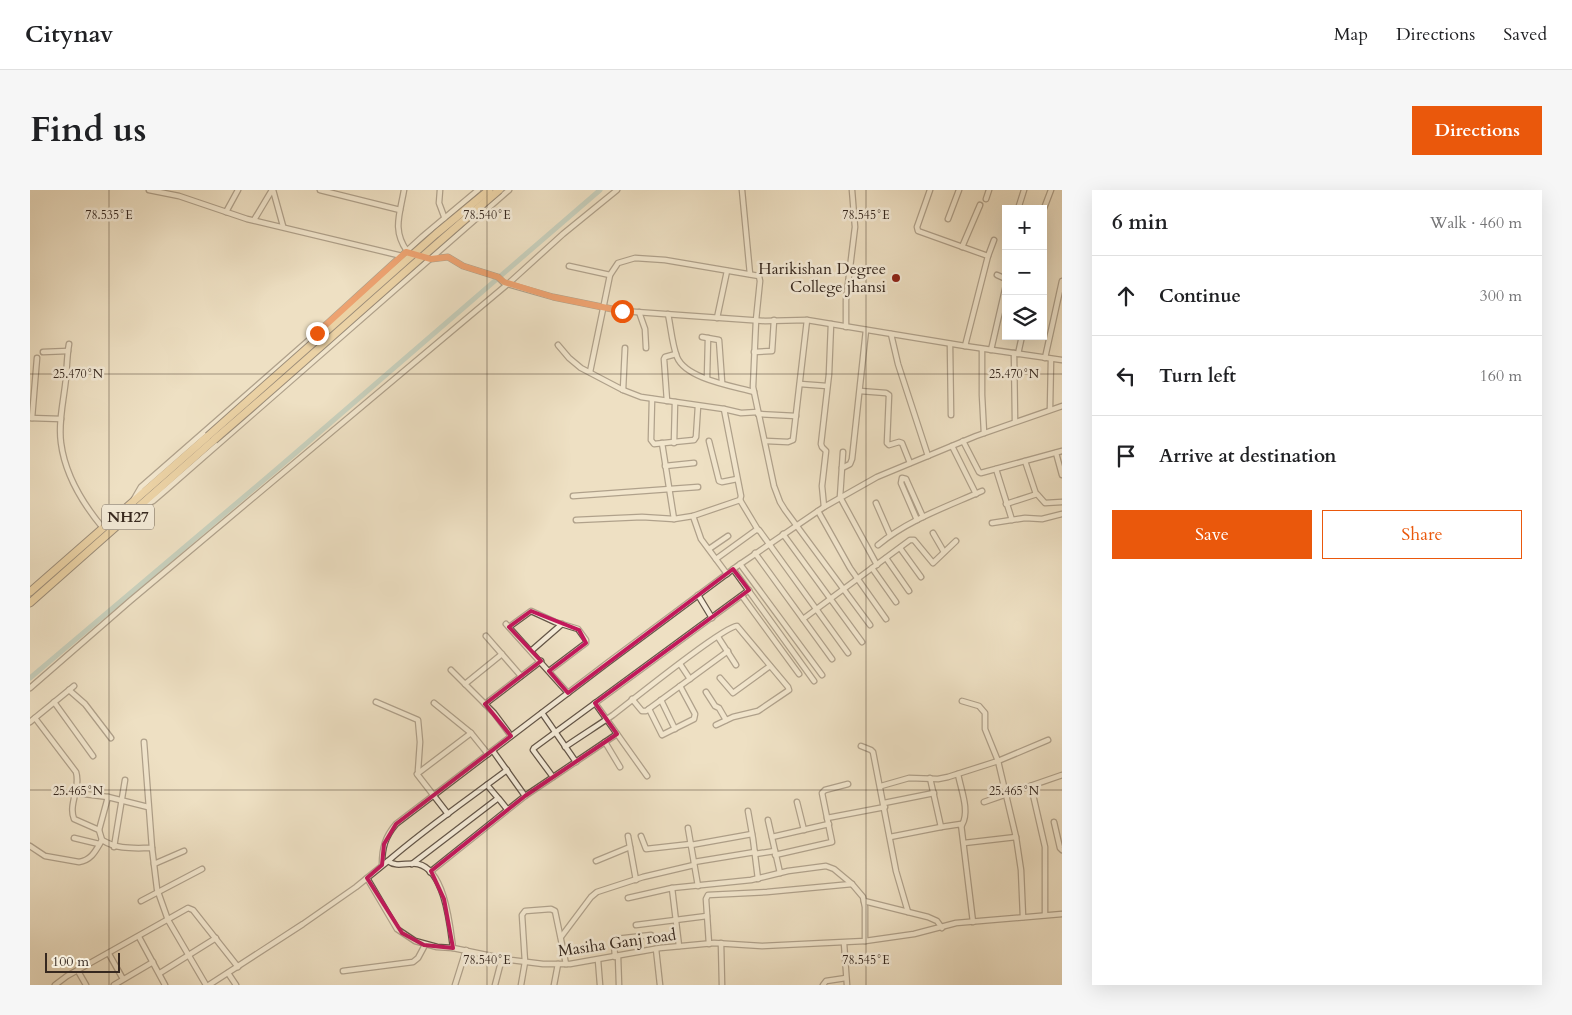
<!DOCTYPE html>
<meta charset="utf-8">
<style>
body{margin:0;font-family:Cardo,serif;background:#f6f6f6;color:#202124}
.controls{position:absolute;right:15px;top:15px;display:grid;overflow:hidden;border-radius:0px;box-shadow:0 5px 20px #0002}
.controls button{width:45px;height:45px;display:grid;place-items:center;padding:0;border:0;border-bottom:1px solid #e0e0e0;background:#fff;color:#202124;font:25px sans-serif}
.scale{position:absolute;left:15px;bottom:12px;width:75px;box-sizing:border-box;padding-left:5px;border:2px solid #36281f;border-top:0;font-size:14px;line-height:18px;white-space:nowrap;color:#36281f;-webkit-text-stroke:4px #f4ebd8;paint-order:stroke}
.stop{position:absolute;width:15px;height:15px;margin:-11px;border:4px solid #ea580c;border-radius:50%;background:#fff}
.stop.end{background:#ea580c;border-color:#fff;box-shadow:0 1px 5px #0008}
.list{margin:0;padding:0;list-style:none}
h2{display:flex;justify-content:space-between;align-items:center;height:65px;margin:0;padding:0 20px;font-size:21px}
h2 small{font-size:16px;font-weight:400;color:#757577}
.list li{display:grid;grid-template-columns:32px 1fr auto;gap:15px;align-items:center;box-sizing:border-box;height:80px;padding:0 20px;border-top:1px solid #e0e0e0}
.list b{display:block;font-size:19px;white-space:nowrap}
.list em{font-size:16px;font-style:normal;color:#757577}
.actions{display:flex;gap:10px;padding:15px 20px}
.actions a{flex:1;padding:11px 0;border:1px solid #ea580c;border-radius:0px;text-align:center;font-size:18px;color:#ea580c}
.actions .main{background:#ea580c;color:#fff}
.icon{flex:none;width:28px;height:28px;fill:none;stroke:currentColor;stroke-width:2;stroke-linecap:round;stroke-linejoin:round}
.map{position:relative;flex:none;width:1032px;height:795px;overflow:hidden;border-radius:0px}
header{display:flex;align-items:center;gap:30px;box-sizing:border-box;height:70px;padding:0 25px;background:#fff;border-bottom:1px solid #e0e0e0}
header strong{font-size:24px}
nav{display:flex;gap:28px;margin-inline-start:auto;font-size:18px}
.intro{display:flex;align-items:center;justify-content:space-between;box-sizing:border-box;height:120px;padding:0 30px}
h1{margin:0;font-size:35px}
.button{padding:12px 22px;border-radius:0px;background:#ea580c;color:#fff;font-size:18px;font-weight:700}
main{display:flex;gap:30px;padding:0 30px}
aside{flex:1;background:#fff;border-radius:0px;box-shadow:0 5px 20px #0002}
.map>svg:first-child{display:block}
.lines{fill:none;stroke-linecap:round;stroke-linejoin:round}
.canal{stroke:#99bdb6;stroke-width:5}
.minor-casing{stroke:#645648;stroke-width:7}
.trunk-casing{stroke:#36281f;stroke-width:9}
.minor{stroke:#f4ebd8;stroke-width:4.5}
.trunk{stroke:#e7c082;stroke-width:7}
.trunk-bridge-casing{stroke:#36281f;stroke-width:9;stroke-linecap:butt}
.trunk-bridge{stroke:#e7c082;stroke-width:7}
.route{stroke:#ea580c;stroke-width:6}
.marked{fill:none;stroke:#c2185b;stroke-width:4;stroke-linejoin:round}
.ticks{fill:none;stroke:#36281f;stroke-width:1;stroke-opacity:0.45}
.poi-dot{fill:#8f2418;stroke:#f4ebd8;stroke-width:2}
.labels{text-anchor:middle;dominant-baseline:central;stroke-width:5;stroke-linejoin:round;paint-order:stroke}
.shield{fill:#f4ebd8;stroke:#6f6256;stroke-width:1}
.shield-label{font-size:15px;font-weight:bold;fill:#36281f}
.poi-label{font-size:16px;fill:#36281f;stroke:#f4ebd8;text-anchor:end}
.street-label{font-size:16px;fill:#36281f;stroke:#f4ebd8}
.ticks-label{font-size:12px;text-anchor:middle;fill:#36281f;stroke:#f4ebd8;stroke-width:5;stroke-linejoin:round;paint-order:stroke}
</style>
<header>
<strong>Citynav</strong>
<nav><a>Map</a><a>Directions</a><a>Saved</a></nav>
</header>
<div class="intro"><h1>Find us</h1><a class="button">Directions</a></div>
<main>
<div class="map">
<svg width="1032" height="795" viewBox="0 0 1032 795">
<rect width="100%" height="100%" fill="#eee0c3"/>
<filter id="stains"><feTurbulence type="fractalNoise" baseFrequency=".004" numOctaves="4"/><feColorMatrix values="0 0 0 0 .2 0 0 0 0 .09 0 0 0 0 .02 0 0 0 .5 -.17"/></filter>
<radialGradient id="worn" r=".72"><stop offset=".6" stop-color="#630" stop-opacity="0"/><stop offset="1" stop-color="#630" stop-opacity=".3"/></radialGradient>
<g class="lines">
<polyline class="canal" points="0,488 247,279 570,0"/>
<defs>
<g id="minor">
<polyline points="119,0 149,6 217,29 372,66"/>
<polyline points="243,0 253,36"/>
<polyline points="290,0 370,20"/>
<path d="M 374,0 C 370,24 362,40 377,61"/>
<polyline points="410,0 409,13 415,29"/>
<polyline points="712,0 720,84"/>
<polyline points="900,0 887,37 888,41 958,66"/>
<polyline points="956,9 959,0"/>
<polyline points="988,19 994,0"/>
<polyline points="1013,21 1021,0"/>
<polyline points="196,22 208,0"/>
<polyline points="918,29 929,0"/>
<polyline points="224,30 242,0"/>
<polyline points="932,57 950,15"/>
<polyline points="376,62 401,69 418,67 433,76 468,87 474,93 523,107 592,121 735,131 777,130 935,156 1032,170"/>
<polyline points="539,76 580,85"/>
<polyline points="967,85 976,89"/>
<polyline points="609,122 615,139 616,158"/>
<path d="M 638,124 C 641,138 642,154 647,167 C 656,189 703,196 724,202"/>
<polyline points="687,128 697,81"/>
<polyline points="816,137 816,110 825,37 822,0"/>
<polyline points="861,144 868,174 898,266"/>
<polyline points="672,147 689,150 692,192"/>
<path d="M 39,154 C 37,165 37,176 36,188 C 34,209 28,232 31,253 C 35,284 53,314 73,338"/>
<polyline points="920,154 921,225"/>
<polyline points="528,155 539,168 551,178 593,200 611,207 694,219 711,223 728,222"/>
<polyline points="935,156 958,66 964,50"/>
<polyline points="952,159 952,205 954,243"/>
<polyline points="961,160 976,95"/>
<polyline points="13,162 38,161"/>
<polyline points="724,162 742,161 744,130"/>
<polyline points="984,163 985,231"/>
<polyline points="988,164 992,146"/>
<polyline points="1015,168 1032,91"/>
<polyline points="560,182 580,85 588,73 605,68 635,70 729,86 730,91 726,130 723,197 744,296 750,312 755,320 840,435"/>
<polyline points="677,188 678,148"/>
<polyline points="770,194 797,196"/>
<polyline points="593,200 595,158"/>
<polyline points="830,201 856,203 859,205 857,253 859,255 869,252 872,253 880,273"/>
<polyline points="622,209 621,250 624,254 664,250 666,247 668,216"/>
<polyline points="637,211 634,169 635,167 646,164"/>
<polyline points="1020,219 1021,169"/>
<polyline points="728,224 766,226"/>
<polyline points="0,228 31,229"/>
<polyline points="2,228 7,168"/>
<polyline points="679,251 689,291 692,292 707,289"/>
<polyline points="736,251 758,252 763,250 777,130"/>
<polyline points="933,251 949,282 951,283 1032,261"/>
<polyline points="632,253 644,329"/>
<polyline points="644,253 645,212"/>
<polyline points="922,256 946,304"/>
<polyline points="813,262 810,307 847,375"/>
<polyline points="1026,263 1032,285"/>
<polyline points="995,271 1006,304"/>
<polyline points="635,276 664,273"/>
<polyline points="812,278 820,274 822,269 836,140"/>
<polyline points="966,279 982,330"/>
<polyline points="543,306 668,297"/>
<polyline points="104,309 111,297 287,143 392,47 448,0"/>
<polyline points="710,310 728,340"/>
<polyline points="846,313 860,345"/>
<polyline points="976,314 1007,304 1015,313 1032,312"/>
<polyline points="111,317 123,311 137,299 479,0"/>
<polyline points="794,317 792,296 796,261 792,257 791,254 799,184 801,134"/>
<polyline points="788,321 820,378 856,429"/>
<polyline points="663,326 671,349 697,384"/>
<polyline points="546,330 612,327 644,329 663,326 710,310 711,306 694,219"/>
<polyline points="887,330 871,293 872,288 876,289 893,327"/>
<polyline points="962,333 995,328 1012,329 1032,324"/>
<polyline points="903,343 914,362"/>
<polyline points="753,344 832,452"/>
<path d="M 848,355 C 878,330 916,317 952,301"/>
<polyline points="870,358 891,387"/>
<polyline points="679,359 698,346"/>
<polyline points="725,363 802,469"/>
<polyline points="856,368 879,401"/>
<polyline points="686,369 726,340 729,340 818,463"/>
<polyline points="710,374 792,485"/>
<polyline points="842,378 866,412"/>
<polyline points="703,379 784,491"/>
<polyline points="668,405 682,428"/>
<polyline points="712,406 769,484"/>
<polyline points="773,429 880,350 884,350 903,373 926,351"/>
<polyline points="476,434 538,503"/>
<polyline points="479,437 501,421 525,432 548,439 556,450 556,453 519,481"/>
<polyline points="456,446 491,486"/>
<polyline points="688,447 706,475"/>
<polyline points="501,461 532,434"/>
<polyline points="650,474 660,489"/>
<polyline points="421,480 464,523 481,546"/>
<polyline points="690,488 703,503 740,476"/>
<polyline points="435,494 472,464"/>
<polyline points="0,498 100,411 479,93 533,44 587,0"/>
<polyline points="39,500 55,514 81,548"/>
<polyline points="676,502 685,516 689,518 696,530"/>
<polyline points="602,509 612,521 616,521 698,461"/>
<polyline points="631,510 645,539"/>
<polyline points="932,511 949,516 955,523 955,539 968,571 986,647 991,680 993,727"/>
<polyline points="24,512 63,566"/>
<polyline points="346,512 388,530 390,552 388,581"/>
<polyline points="404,513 441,543 458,564"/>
<polyline points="565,513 617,586"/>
<polyline points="455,514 511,471"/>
<polyline points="619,519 632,545 664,529 665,524 650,496"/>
<polyline points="512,523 546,572"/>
<path d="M 5,528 L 46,582 C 51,598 38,614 44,629 L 69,640 L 72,650 C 88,660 103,658 122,658"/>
<polyline points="0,532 44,496"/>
<polyline points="114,552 122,658 127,699 138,730 176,795"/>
<polyline points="575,552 590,577"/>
<polyline points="831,556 841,560 843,562 866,681 878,722"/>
<path d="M 535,557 C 551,546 567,536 583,525 C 600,512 694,436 707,436 L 758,497 L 759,500 L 728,521 L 703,527 L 686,535"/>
<polyline points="463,561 495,606"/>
<path d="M 928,584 C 931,600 940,621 932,635"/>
<polyline points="523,587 503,560 504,558 719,400"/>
<polyline points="900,588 911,637"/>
<polyline points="457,595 468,608"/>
<polyline points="851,596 879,588 908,589 918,587 968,571 1018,550"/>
<polyline points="1001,596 1015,657 1015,725"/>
<polyline points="46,603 78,607 118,617"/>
<polyline points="767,612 774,640"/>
<polyline points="954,612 1032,585"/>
<polyline points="854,613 904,603"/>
<polyline points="718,621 723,649 728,689"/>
<polyline points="418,624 387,584 441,543"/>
<polyline points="797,628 855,617"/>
<polyline points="738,630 750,683"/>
<polyline points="1024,632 1030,658 1032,660"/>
<polyline points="658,638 668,696"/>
<polyline points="69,640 78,607"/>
<polyline points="598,646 606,690"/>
<polyline points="611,646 616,659 661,654"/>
<polyline points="742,647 799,634"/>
<polyline points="860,647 911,637 931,634 943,732"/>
<polyline points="44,648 69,654"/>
<polyline points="934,653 986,647"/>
<polyline points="661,655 722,644"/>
<path d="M 0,656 L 15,666 L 49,672 C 62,670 66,660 72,650"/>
<polyline points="84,657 95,590"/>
<polyline points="725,664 745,661"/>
<polyline points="745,665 802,652 792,603 795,600 818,594"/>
<path d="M 358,671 C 396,638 437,610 477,580"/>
<polyline points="566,671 600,657"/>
<polyline points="664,672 725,662"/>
<polyline points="124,674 154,661"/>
<polyline points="382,674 467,609 469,609 477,619"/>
<path d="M 352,675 C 352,658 355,647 366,634 L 576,474 L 706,377 L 794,317 L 847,287 L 946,246 L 1032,216"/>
<polyline points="400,682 495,606 587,544"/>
<polyline points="337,688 367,739 385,751 407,757 423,758 481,770 513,774 540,774 630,758 684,753 732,756 835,751 884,744 926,733 1032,724"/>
<polyline points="642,698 649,756"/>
<polyline points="598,708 642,698 721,690 758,681 796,676 804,679 822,694 833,707 835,717 835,751"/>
<polyline points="111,711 172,679"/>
<polyline points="834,711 898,727 907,731 912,738"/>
<polyline points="606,735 677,726"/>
<polyline points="109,747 135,795"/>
<polyline points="531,747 561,707 567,702 613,687 664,675"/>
<polyline points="691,753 692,795"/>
<polyline points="814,753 817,795"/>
<polyline points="679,754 676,709 678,705 737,702 822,694"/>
<polyline points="626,759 630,795"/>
<polyline points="79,764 93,789"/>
<polyline points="588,766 589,795"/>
<polyline points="585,767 584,753 586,749 621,745"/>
<polyline points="568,770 570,795"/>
<polyline points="48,781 56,795"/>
<polyline points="313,781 383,772 388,768 395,755"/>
<polyline points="130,783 186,748"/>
<polyline points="198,783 206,795"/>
<polyline points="25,795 37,786 158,718 163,720 208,777"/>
<polyline points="84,795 123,772"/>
<path d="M 179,795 L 273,734 L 326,697 L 358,671 C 367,678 377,672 388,674 C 415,680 420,736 423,758"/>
<polyline points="425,795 436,760"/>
<polyline points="465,795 472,768"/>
<polyline points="491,795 495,772 492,725 495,721 521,719 525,721 536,774"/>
<polyline points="524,795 528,774"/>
<polyline points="793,795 796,791 816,788"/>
</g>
<g id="trunk">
<polyline points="0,402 178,246"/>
<polyline points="0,413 184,250"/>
</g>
</defs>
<use href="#minor" class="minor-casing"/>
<use href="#trunk" class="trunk-casing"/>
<use href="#minor" class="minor"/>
<use href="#trunk" class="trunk"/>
<defs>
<g id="trunk-bridge">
<polyline points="178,246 406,44 459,0"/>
<path d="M 184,250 C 280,168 373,82 469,0"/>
</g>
</defs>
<use href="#trunk-bridge" class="trunk-bridge-casing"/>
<use href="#trunk-bridge" class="trunk-bridge"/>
</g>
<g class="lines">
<polyline class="route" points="287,143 376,62 401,69 418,67 433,76 468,87 474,92 523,107 592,121"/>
</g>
<path d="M0 0H1032V795H0ZM 703,379 L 719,400 L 565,513 L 587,544 L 495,606 L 401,681 L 414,709 L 423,758 L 394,755 L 372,743 L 337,688 L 352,675 L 354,654 L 366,634 L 481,546 L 455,514 L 511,471 L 479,437 L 501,421 L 549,440 L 556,453 L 519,481 L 538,503 Z" fill="#eee0c3" fill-opacity=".55" fill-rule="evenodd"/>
<path class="marked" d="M 703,379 L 719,400 L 565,513 L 587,544 L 495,606 L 401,681 L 414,709 L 423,758 L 394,755 L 372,743 L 337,688 L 352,675 L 354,654 L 366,634 L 481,546 L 455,514 L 511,471 L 479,437 L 501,421 L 549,440 L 556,453 L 519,481 L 538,503 Z"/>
<path class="ticks" d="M 79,0 L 79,795M 457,0 L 457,795M 836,0 L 836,795M 0,184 L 1032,184M 0,600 L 1032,600"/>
<circle class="poi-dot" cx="866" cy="88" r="5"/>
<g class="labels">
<rect class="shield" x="72" y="314.5" width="52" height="25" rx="4"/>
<g class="shield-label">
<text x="98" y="327">NH27</text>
</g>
<g class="poi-label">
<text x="856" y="79">Harikishan Degree<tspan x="856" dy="18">College jhansi</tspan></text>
</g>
<g class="street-label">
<text transform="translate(587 753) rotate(-8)">Masiha Ganj road</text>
</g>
</g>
<g class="ticks-label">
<text x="79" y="29">78.535°E</text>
<text x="457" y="29">78.540°E</text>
<text x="836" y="29">78.545°E</text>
<text x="48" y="188">25.470°N</text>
<text x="984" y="188">25.470°N</text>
<text x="48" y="605">25.465°N</text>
<text x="984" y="605">25.465°N</text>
<text x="457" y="774">78.540°E</text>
<text x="836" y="774">78.545°E</text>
</g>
<rect width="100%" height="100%" filter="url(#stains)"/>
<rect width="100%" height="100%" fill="url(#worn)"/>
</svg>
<div class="controls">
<button>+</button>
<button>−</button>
<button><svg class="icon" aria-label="layers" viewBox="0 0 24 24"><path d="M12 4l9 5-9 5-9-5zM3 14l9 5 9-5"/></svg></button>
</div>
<div class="scale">100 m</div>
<div class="stop" style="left:592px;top:121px"></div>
<div class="stop end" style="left:287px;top:143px"></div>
</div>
<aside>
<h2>6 min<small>Walk · 460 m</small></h2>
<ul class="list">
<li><svg class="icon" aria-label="ahead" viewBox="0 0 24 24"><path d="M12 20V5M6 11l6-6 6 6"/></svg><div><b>Continue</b></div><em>300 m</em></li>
<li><svg class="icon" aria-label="left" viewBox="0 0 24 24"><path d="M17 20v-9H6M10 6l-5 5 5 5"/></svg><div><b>Turn left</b></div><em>160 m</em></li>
<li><svg class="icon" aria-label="arrive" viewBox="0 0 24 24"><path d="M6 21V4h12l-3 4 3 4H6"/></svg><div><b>Arrive at destination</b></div></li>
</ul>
<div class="actions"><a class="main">Save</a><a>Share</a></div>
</aside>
</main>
